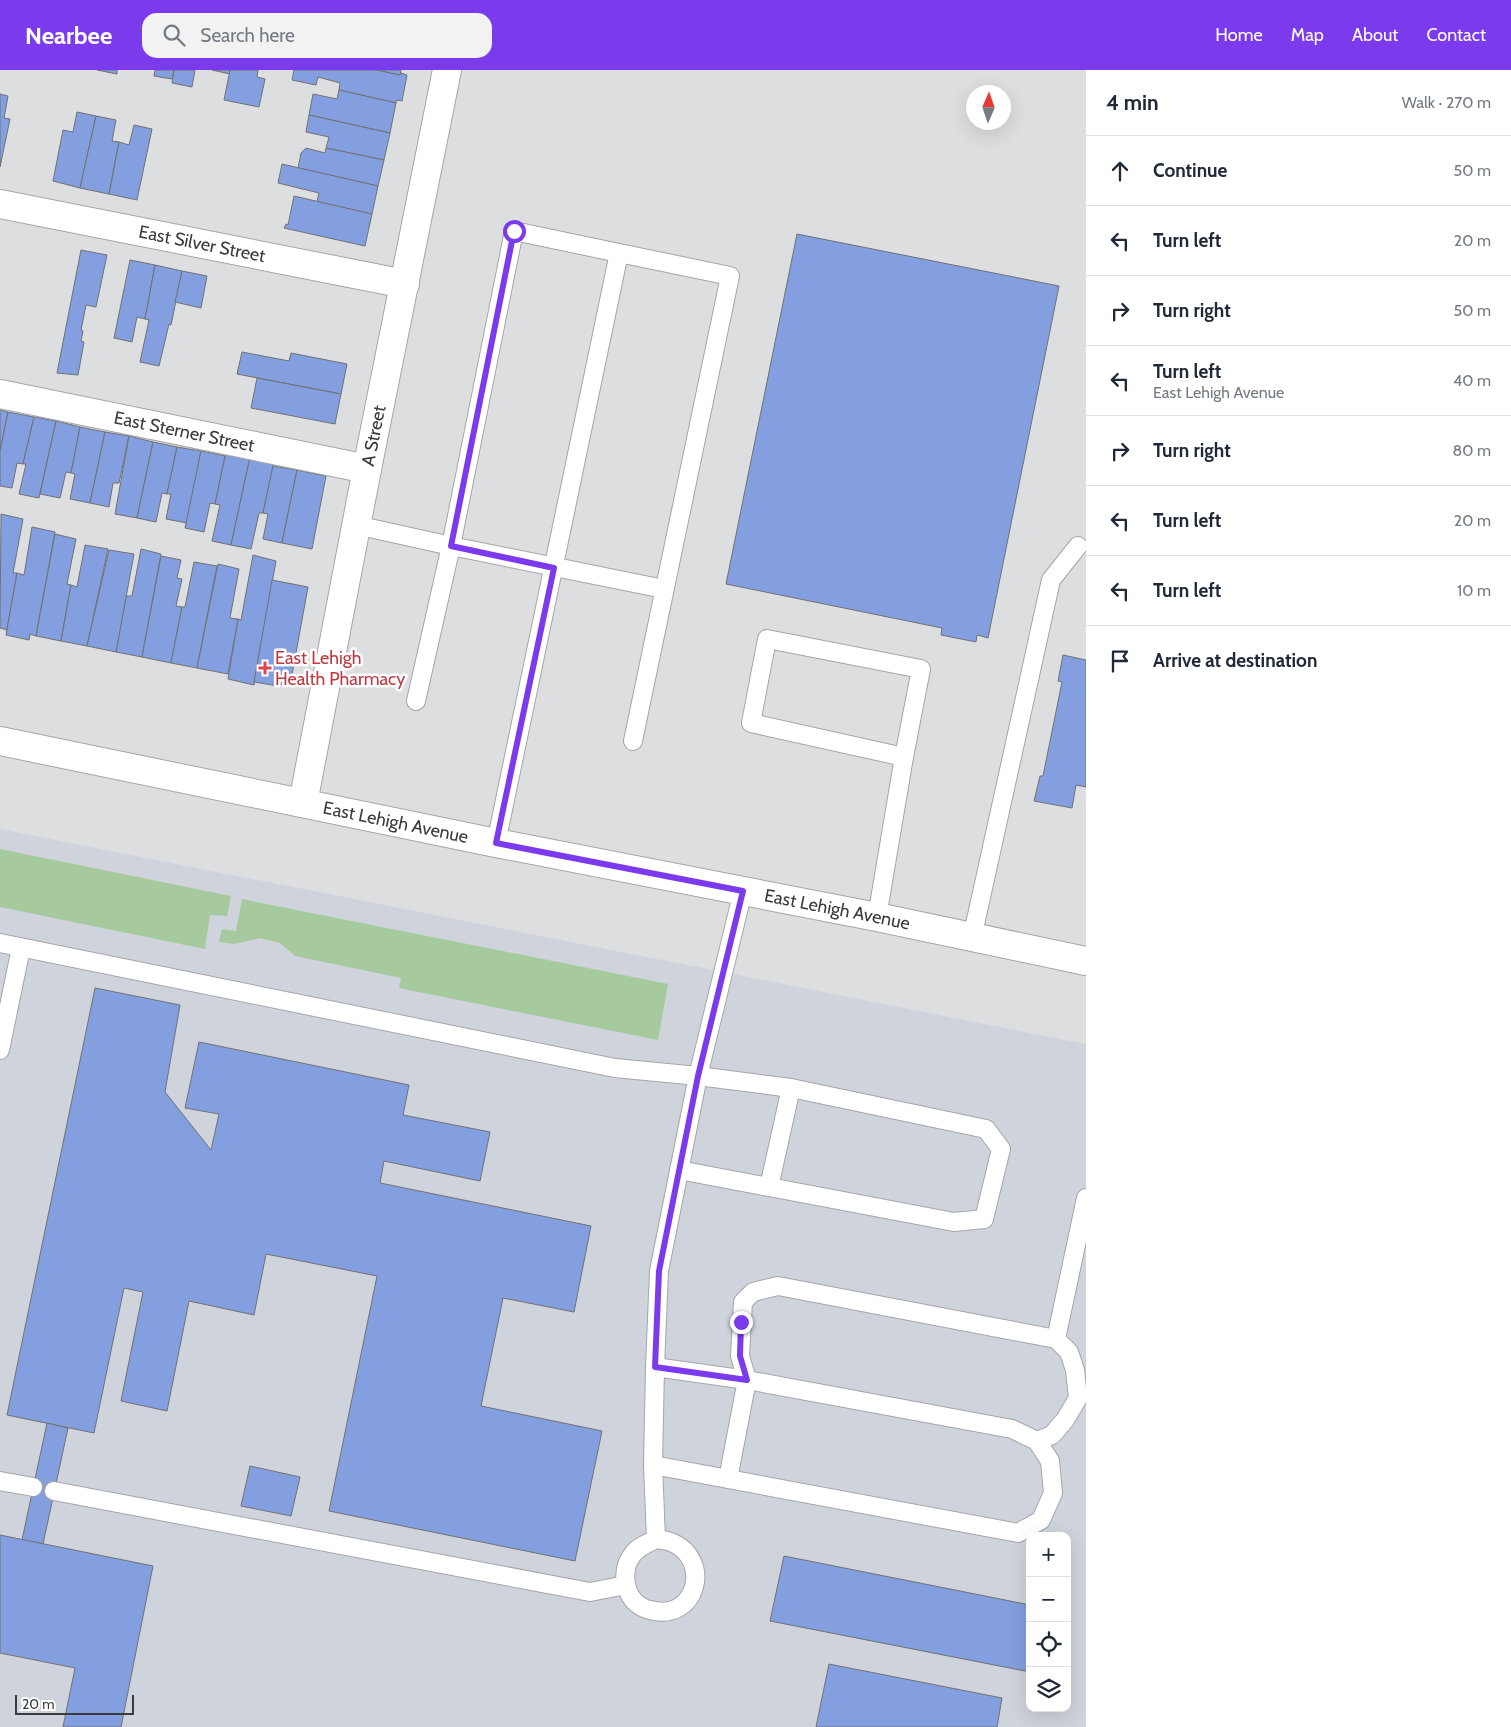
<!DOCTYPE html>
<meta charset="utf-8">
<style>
body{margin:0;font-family:Cabin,sans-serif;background:#f2f2f3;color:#1f2937}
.controls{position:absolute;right:15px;bottom:15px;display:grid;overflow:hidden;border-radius:10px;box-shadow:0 5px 20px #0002}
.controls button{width:45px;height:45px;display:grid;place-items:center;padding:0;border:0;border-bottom:1px solid #e0e1e3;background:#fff;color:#1f2937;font:25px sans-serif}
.compass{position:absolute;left:966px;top:15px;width:45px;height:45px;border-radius:50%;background:#fff;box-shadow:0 5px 20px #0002;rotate:2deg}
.scale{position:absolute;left:15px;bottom:12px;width:119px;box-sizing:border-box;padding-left:5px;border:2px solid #3a3b3c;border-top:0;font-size:14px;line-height:18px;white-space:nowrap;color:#3a3b3c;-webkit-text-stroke:4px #fff;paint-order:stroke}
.stop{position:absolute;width:15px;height:15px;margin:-11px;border:4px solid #7c3aed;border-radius:50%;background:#fff}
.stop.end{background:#7c3aed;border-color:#fff;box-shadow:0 1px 5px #0008}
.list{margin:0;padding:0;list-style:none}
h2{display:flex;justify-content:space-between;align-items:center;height:65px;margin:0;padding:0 20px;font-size:21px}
h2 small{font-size:16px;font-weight:400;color:#747a83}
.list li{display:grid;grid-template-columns:32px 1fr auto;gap:15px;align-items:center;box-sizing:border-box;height:70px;padding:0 20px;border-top:1px solid #e0e1e3}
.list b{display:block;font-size:19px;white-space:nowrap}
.list p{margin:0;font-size:16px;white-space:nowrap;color:#747a83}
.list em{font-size:16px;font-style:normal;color:#747a83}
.icon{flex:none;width:28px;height:28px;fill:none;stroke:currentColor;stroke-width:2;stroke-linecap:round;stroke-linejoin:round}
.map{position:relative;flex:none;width:1086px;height:1657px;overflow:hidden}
header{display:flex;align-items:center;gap:30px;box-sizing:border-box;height:70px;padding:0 25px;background:#7c3aed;color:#fff}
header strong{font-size:24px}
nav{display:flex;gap:28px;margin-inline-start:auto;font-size:18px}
.search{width:350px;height:45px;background:#f2f2f3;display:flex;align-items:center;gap:12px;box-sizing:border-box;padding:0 18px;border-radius:15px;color:#747a83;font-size:19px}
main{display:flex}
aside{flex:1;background:#fff}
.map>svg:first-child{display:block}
.built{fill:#cfd3dc;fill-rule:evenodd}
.green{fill:#a6ca9d}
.building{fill:#839fdf;stroke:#707173}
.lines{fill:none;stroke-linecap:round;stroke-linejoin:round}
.service-casing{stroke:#a5a6a8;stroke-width:20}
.minor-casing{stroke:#a5a6a8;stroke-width:30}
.primary-casing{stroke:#a5a6a8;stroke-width:30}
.service{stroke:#fff;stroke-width:18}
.minor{stroke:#fff;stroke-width:28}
.primary{stroke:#fff;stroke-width:28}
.route{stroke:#7c3aed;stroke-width:6}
.health-dot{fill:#e0444e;stroke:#fff;stroke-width:2}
.labels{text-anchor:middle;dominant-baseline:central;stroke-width:5;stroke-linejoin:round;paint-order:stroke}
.street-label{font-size:18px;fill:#3a3b3c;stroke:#fff}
.health-label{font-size:18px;fill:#be3a42;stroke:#fff;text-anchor:start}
</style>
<header>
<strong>Nearbee</strong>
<div class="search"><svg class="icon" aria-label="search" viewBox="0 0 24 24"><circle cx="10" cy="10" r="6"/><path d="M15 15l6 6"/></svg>Search here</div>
<nav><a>Home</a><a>Map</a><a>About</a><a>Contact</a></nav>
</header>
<main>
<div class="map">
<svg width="1086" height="1657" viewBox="0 0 1086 1657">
<rect width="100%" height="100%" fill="#dddee0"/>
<path class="built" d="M 0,759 L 1086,974 L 1086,1657 L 0,1657 ZM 1030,1466 L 1067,1466 L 1067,1638 L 1030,1638 Z"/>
<g class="green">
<polygon points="0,779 231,826 227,846 210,845 205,879 0,837"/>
<polygon points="242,829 668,914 658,970 399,918 401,908 295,886 280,873 260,868 234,874 219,872 222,859 236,861"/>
</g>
<g class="building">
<polygon points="97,0 117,0 117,4"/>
<polygon points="155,0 174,0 172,9 154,6"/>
<polygon points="174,0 195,0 192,17 172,13"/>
<polygon points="212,0 230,0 230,4"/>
<polygon points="230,0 258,0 257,7 265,9 259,37 224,30"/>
<polygon points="294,0 377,0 400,5 401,3 407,5 402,31 397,30 396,33 339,20 340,13 318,7 316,15 292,10"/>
<polygon points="377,0 401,0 400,5"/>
<polygon points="339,20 396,33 390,63 309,45 313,24 337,29"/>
<polygon points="0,24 8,26 4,48 10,49 0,97"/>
<polygon points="77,42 96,46 80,118 53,111 63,60 73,62"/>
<polygon points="309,45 390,63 384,90 326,78 329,67 306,62"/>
<polygon points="96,46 116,50 112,71 119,72 109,124 80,118"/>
<polygon points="134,55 152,59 137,130 109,124 119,72 129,75"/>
<polygon points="306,78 325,83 326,78 384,90 378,116 298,98 301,83"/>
<polygon points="282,94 378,116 372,144 317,132 319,123 278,113"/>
<polygon points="294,126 372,144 365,176 284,158 286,154 288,155"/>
<polygon points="797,164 1059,216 988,568 977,565 976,572 941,565 942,558 726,514"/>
<polygon points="81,180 107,185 96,237 86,235 81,260 83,261 81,271 84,272 78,305 57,303"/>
<polygon points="130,190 155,195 145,249 137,247 132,272 114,268"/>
<polygon points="155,195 182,201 171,255 169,254 159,296 140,292 149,250 145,249"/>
<polygon points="182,201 207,206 201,238 175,232"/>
<polygon points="242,282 289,291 291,283 347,294 341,324 237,304"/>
<polygon points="257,308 341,324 335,354 251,338"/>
<polygon points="0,340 8,342 0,381"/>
<polygon points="8,342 34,347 23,394 17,393 12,418 0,416 0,381"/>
<polygon points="34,347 56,351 39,428 19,424 26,394 23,394"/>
<polygon points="56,351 80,357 71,403 66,402 60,428 40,424"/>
<polygon points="80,357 105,362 90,433 70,429 75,404 71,403"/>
<polygon points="105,362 129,366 119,413 113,413 109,437 90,433"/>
<polygon points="129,366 153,372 137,448 115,444"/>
<polygon points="153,372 177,377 167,424 162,423 156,452 137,448"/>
<polygon points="177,377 201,381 187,453 166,449 171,424 167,424"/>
<polygon points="201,381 225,386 215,434 210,433 204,462 185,458"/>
<polygon points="226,382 250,387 231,475 212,471 220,435 215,434"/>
<polygon points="250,387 274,392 263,443 259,443 251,479 231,475"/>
<polygon points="273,396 297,400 282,473 263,469 268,444 263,443"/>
<polygon points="297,400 326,406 312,479 282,473"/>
<polygon points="1,444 23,449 13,503 17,503 7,560 0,558"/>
<polygon points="32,457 55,462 36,566 30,564 29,570 6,565 17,503 24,505"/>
<polygon points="55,464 76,469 67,514 71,515 61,571 36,566"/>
<polygon points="85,475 108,479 87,576 61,571 71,515 77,517"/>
<polygon points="141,479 161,484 142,587 116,582 126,526 132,526"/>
<polygon points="109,480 134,484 116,582 87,576"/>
<polygon points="253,485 276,491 254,615 228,609 238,549 241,550"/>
<polygon points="161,486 181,490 177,508 182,509 176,536 182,537 171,593 142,587"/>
<polygon points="194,492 217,496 197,598 171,593 182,537 185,537"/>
<polygon points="218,494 239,499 230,548 238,549 228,604 197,598"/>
<polygon points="272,510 308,517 291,610 278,616 254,612"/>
<polygon points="1063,585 1086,590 1086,717 1076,715 1072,738 1034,731 1040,706 1043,706 1062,612 1058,611"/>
<polygon points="95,918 180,935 165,1022 211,1080 219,1044 185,1038 199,972 409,1015 403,1045 490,1062 480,1111 384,1091 380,1113 591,1156 574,1242 503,1228 481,1336 602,1361 575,1491 329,1441 377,1206 266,1184 254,1245 189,1231 167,1341 121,1331 143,1222 124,1218 94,1363 7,1345"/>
<polygon points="47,1353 68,1358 43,1474 22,1470"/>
<polygon points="250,1396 300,1407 291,1446 241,1436"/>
<polygon points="0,1465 153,1496 121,1657 63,1657 75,1598 0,1583"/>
<polygon points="784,1486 1030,1535 1030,1602 770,1551"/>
<polygon points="829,1594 1002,1628 997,1657 816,1657"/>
</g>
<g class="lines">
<defs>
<g id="service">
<polyline points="356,455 451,476 514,161 619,183"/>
<polygon points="767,569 921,599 904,687 751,653"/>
<polyline points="416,631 451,476 664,519"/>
<polyline points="496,773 619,183 730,206 633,671"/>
<polyline points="877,847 904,687"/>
<polyline points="972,868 1051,510 1078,476"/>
<polyline points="0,873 615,998 698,1006 791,1018 986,1059 1001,1079 984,1149 954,1152 679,1100"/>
<polyline points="0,980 21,878"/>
<polyline points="769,1117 791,1018"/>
<polyline points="1056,1269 1086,1128"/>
<polyline points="653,1395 1018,1463 1041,1450 1053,1423 1050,1391 1037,1371 1012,1359 747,1310 655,1297"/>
<polyline points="728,1409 747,1310 740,1286 743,1232 753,1222 778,1216 1056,1269 1069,1282 1075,1300 1078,1328 1065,1350 1052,1365 1037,1371"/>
<polyline points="0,1411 33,1417"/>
<polyline points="54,1421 590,1522 626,1515"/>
<path d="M 656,1469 C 660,1470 666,1470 671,1472 C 713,1489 697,1553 650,1540 C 645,1539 638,1535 634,1531 C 623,1518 622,1497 633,1484 C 638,1477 648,1473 656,1469 L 653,1395 L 655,1297 L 659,1201 L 698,1006 L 743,821"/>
</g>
<g id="minor">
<path id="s1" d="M 0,134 L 405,214"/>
<path id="s2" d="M 0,324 L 367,399"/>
<path id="s3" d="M 303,733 L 367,399 L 447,0"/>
</g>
<g id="primary">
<path id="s4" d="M 0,671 L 496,773 L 877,847 L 1086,891"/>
</g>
</defs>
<use href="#service" class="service-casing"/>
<use href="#minor" class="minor-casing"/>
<use href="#primary" class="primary-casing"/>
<use href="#service" class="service"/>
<use href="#minor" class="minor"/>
<use href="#primary" class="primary"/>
</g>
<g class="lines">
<polyline class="route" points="514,161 451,476 554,498 496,773 743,821 698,1006 659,1201 655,1297 747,1310 740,1286 741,1252"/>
</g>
<path class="health-dot" d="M262.5 590.5h5v5h5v5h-5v5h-5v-5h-5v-5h5z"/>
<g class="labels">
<g class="street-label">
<text stroke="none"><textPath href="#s1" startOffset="206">East Silver Street</textPath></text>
<text stroke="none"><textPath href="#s2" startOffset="188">East Sterner Street</textPath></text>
<text stroke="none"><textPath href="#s3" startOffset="374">A Street</textPath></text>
<text stroke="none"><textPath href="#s4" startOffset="404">East Lehigh Avenue</textPath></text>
<text stroke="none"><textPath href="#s4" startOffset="854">East Lehigh Avenue</textPath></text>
</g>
<g class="health-label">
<text x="275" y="588">East Lehigh<tspan x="275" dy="21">Health Pharmacy</tspan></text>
</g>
</g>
</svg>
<div class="controls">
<button>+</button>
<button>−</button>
<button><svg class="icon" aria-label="locate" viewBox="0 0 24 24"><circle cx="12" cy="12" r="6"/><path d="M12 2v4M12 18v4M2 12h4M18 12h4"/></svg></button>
<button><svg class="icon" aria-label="layers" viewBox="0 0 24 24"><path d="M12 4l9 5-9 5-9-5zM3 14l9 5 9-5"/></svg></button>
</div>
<svg class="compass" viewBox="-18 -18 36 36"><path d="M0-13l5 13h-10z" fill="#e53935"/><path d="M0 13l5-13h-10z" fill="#747a83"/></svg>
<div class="scale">20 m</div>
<div class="stop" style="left:514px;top:161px"></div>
<div class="stop end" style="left:741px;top:1252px"></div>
</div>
<aside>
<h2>4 min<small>Walk · 270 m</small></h2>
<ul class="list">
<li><svg class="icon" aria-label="ahead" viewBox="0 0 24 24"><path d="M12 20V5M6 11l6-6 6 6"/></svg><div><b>Continue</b></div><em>50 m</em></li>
<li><svg class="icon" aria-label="left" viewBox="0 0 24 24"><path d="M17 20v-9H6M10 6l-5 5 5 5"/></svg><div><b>Turn left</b></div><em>20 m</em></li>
<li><svg class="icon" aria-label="right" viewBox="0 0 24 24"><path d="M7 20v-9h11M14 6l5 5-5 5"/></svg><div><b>Turn right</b></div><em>50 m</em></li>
<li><svg class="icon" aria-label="left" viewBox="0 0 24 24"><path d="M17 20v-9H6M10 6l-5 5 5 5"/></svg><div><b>Turn left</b><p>East Lehigh Avenue</p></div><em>40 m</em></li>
<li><svg class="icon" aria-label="right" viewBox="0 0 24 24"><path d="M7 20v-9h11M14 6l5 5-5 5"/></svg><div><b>Turn right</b></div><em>80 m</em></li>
<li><svg class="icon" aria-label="left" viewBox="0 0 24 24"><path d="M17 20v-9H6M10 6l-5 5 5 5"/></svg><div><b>Turn left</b></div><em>20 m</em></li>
<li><svg class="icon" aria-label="left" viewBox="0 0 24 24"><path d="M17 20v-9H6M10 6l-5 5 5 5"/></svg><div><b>Turn left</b></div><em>10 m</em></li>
<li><svg class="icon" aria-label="arrive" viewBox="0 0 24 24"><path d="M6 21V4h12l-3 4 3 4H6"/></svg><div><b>Arrive at destination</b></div></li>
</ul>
</aside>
</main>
